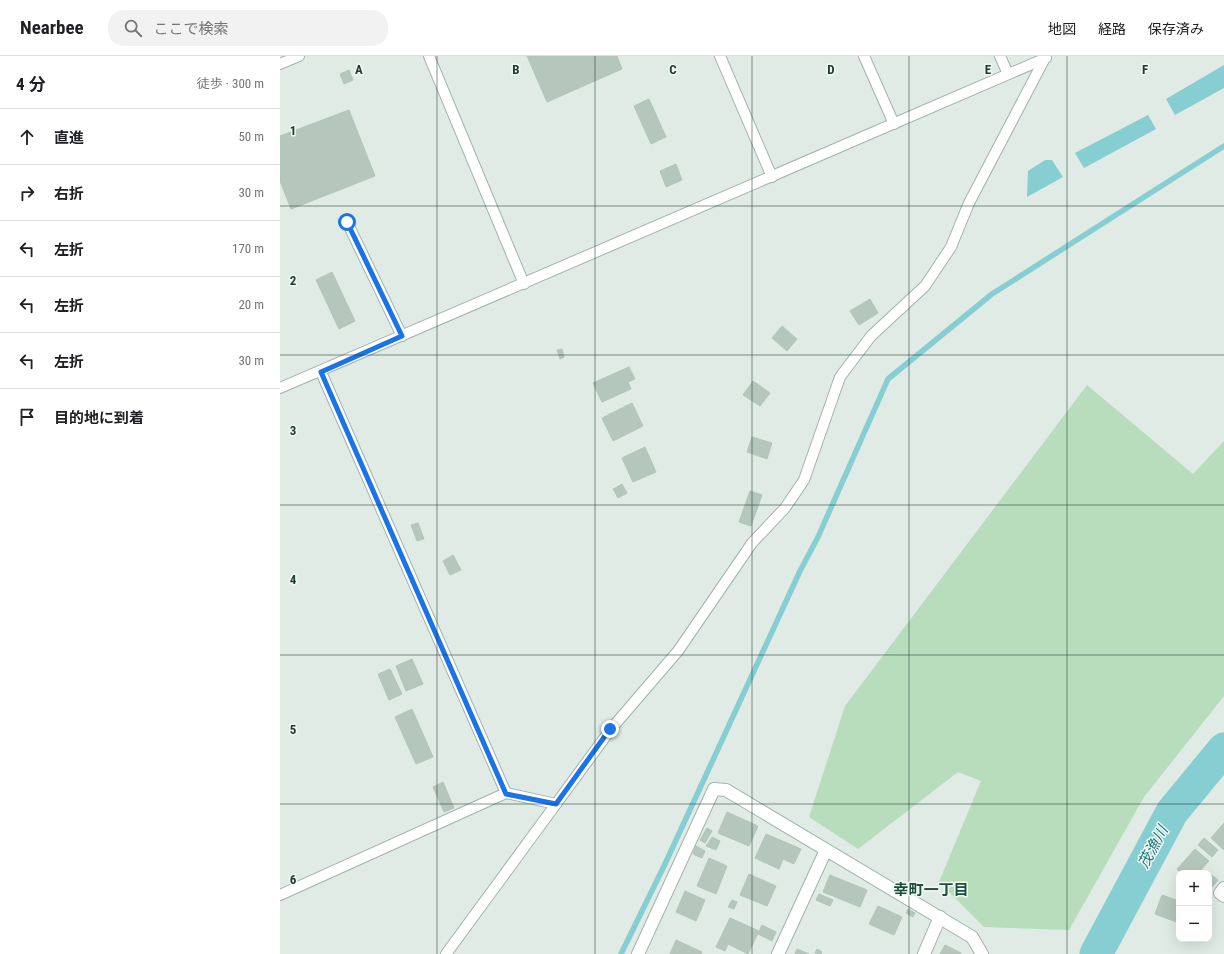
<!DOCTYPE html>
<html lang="ja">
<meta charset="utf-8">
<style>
body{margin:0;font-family:"Roboto Condensed","Noto Sans JP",sans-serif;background:#f2f2f2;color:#202124}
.controls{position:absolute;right:12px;bottom:12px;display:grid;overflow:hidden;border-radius:8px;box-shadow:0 4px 16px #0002}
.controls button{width:36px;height:36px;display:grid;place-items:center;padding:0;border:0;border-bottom:1px solid #e0e0e0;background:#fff;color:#202124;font:20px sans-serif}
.stop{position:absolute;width:12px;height:12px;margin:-9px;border:3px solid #1a73e8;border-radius:50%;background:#fff}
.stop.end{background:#1a73e8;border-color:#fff;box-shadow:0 1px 4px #0008}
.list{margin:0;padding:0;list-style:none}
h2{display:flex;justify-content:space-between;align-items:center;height:52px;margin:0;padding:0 16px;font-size:17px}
h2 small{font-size:13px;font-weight:400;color:#757577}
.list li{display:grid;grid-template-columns:26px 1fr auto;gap:12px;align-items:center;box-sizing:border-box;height:56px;padding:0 16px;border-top:1px solid #e0e0e0}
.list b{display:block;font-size:15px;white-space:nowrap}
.list em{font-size:13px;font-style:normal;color:#757577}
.icon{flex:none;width:22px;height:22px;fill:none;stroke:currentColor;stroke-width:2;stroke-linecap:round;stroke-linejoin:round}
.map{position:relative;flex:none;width:944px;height:898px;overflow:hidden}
header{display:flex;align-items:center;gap:24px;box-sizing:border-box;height:56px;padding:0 20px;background:#fff;border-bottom:1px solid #e0e0e0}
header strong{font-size:19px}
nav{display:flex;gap:22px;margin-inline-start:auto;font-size:14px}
.search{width:280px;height:36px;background:#f2f2f2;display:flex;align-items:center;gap:10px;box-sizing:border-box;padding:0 14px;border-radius:16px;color:#757577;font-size:15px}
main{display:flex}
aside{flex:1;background:#fff}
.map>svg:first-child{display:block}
.green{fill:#b8ddbd}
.water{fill:#86ced2}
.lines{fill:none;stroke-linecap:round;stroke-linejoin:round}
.stream{stroke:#86ced2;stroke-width:5.5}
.river{stroke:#86ced2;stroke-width:33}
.building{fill:#b5c6bd;stroke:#b2c5bb}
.lane-casing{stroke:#a2b3ab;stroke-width:12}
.street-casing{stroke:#a2b3ab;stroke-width:14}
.lane{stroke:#fff;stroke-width:10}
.street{stroke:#fff;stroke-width:12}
.route{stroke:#1a73e8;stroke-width:5}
.grid{fill:none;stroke:#203b31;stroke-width:1;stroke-opacity:0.55}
.labels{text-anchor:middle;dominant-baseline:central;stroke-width:3;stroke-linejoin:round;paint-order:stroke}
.water-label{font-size:15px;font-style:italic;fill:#197378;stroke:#f0f8f3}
.neighbourhood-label{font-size:15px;font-weight:bold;fill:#1c4e3c;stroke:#f0f8f3}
.grid-label{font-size:13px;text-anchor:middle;font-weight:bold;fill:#203b31;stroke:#f0f8f3;stroke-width:3;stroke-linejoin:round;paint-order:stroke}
</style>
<header>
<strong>Nearbee</strong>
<div class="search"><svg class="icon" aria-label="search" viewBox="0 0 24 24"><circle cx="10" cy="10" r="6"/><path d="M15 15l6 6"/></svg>ここで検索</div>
<nav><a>地図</a><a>経路</a><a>保存済み</a></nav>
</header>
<main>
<aside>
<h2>4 分<small>徒歩 · 300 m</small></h2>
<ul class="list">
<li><svg class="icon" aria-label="ahead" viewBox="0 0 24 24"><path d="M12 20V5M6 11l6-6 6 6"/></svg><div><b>直進</b></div><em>50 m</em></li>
<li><svg class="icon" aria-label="right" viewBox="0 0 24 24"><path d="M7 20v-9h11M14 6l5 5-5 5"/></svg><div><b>右折</b></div><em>30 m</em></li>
<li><svg class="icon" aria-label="left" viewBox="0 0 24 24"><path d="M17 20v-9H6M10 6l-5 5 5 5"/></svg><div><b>左折</b></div><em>170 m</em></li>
<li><svg class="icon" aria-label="left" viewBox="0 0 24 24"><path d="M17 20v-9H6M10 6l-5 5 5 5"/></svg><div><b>左折</b></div><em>20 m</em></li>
<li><svg class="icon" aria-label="left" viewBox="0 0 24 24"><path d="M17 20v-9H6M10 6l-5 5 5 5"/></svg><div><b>左折</b></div><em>30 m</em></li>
<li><svg class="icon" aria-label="arrive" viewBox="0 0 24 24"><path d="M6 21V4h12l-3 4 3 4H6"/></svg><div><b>目的地に到着</b></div></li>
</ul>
</aside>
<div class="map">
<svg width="944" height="898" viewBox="0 0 944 898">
<rect width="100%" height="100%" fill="#dfebe4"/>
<polygon class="green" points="807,329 913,418 944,385 944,640 864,741 789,874 704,871 659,826 701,725 678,716 578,793 529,761 565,650"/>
<g class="water">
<polygon points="944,9 944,32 895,59 886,43"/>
<polygon points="868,59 876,73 804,112 795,97"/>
<polygon points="765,104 772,104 783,121 747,141 748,115"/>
</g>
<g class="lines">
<polyline class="stream" points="341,898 385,808 520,515 538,481 608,323 712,238 944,90"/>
<polyline class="river" points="816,898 892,756 944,693"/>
</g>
<g class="building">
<polygon points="247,0 337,0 342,13 267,46"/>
<polygon points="69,14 73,24 64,28 60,18"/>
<polygon points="369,43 386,81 371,88 354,50"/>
<polygon points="69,54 95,120 11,153 0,125 0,80"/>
<polygon points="396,108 402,124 386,131 380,115"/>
<polygon points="52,216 75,265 59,273 36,224"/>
<polygon points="590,243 598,257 579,269 570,255"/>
<polygon points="502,270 517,283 507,295 492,282"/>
<polygon points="282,293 284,301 280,303 277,294"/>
<polygon points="349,311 355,323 348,326 351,333 322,346 313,327"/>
<polygon points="473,325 490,337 480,350 463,339"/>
<polygon points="352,347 363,370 333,385 322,362"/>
<polygon points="472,381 492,387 487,403 467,396"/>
<polygon points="365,391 376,416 353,426 342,402"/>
<polygon points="342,428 347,437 338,442 333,433"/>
<polygon points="470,435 482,439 471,470 459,466"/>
<polygon points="138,467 144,483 137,485 131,469"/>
<polygon points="173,499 181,514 170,519 163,505"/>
<polygon points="132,603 143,628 126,635 116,610"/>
<polygon points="110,613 122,638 109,644 98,618"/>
<polygon points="132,653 153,701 136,708 115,661"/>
<polygon points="163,726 174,752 164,756 153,731"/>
<polygon points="447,756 478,770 469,790 438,777"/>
<polygon points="944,767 944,794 931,782"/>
<polygon points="427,772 432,775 425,787 420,784"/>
<polygon points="486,778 521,793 514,808 503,803 499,813 475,802"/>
<polygon points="432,781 440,785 436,794 426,790"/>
<polygon points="924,782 938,794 932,801 918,789"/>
<polygon points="416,790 425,795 422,802 413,798"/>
<polygon points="915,793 929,805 918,817 901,817 897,813"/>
<polygon points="429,802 447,810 436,838 417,830"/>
<polygon points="929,817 938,824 929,835"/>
<polygon points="469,818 496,830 487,850 460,839"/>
<polygon points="550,819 587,834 580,851 543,836"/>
<polygon points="405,835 425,844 416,865 396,856"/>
<polygon points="539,838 553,844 550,850 536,844"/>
<polygon points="882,839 899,845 899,867 875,858"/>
<polygon points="452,844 457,846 454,853 448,851"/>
<polygon points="598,850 622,861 614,879 589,868"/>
<polygon points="628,853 635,857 633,861 626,857"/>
<polygon points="450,862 479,875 468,898 448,888 445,895 436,891"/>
<polygon points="482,869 496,876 492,885 478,878"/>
<polygon points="396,884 422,896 421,898 390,898"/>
<polygon points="665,889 681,897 681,898 660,898"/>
<polygon points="517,893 529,898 515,898"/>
<polygon points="537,893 542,896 541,898 535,897"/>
</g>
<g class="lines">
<defs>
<g id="lane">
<polyline points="149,0 244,228"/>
<polyline points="440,0 492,121"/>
<polyline points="584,0 614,68"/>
<polyline points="720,0 728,18"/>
<polyline points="0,8 19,0"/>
<polyline points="67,166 122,280"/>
<polyline points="0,332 766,2"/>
<polyline points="226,737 276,748"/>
<polyline points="0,839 226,737 41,316"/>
<polyline points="166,898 331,673 398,595 472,487 505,452 524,424 560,321 591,280 645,230 671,191 689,147 765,2"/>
</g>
<g id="street">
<polyline points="944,832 940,837 944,840"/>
<polyline points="358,898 434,733 446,734 692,881 702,898"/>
<polyline points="498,898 546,794"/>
<polyline points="644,898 660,861"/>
</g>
</defs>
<use href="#lane" class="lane-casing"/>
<use href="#street" class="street-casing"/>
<use href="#lane" class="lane"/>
<use href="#street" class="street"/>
</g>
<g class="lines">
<polyline class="route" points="67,166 122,280 41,316 226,738 276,748 330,673"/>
</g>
<path class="grid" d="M 157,0 L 157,898M 315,0 L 315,898M 472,0 L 472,898M 629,0 L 629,898M 787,0 L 787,898M 0,150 L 944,150M 0,299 L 944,299M 0,449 L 944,449M 0,599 L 944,599M 0,748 L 944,748"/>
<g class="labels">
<g class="water-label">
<text transform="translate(873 791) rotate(-62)">茂漁川</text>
</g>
<g class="neighbourhood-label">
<text x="651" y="834">幸町一丁目</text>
</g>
</g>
<g class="grid-label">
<text x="79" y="18">A</text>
<text x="236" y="18">B</text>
<text x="393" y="18">C</text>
<text x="551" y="18">D</text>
<text x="708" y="18">E</text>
<text x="865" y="18">F</text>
<text x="13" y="79">1</text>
<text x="13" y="229">2</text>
<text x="13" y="379">3</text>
<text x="13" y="528">4</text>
<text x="13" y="678">5</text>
<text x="13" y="828">6</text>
</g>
</svg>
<div class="controls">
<button>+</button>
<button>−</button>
</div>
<div class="stop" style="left:67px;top:166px"></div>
<div class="stop end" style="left:330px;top:673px"></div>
</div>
</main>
